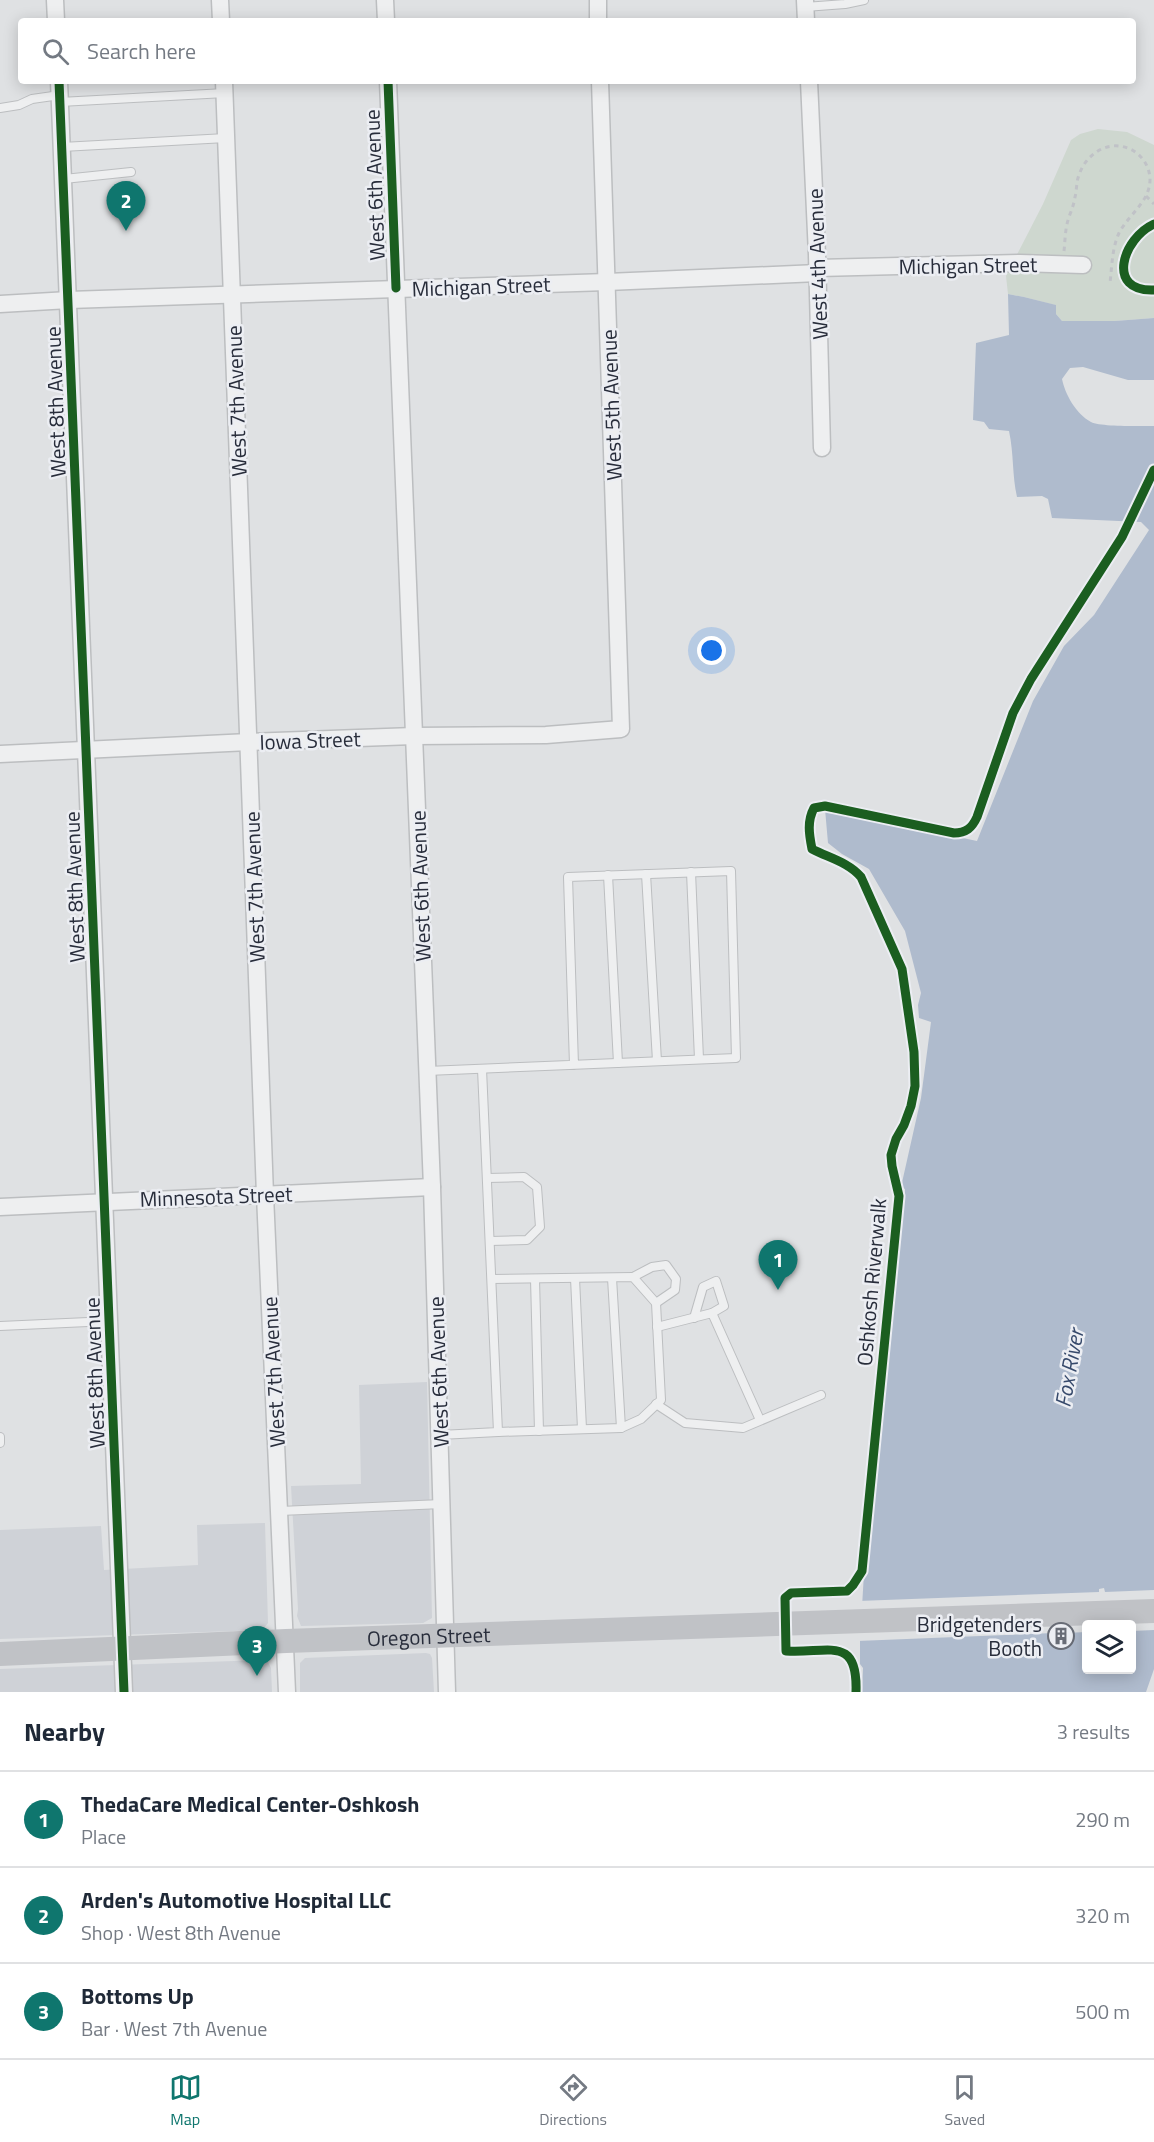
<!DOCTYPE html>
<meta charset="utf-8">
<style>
body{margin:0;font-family:"Titillium Web",sans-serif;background:#f2f2f3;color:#1f2937}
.controls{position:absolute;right:18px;bottom:18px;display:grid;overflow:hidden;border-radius:6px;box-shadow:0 3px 15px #0003}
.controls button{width:54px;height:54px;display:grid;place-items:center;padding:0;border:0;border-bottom:2px solid #e0e1e3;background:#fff;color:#1f2937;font:30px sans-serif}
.you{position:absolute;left:712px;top:651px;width:21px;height:21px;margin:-15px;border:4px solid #fff;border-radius:50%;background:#1a73e8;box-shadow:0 0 0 9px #1a73e833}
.badge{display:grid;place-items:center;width:39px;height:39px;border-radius:50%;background:#0f766e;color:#fff;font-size:20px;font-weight:700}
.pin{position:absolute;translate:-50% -50px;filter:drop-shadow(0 2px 3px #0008)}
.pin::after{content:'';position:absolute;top:32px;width:21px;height:18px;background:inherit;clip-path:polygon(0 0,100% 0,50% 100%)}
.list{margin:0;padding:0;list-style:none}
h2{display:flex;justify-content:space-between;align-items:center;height:78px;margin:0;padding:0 24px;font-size:26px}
h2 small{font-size:20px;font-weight:400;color:#747a83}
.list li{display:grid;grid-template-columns:39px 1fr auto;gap:18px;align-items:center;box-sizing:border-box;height:96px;padding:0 24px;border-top:2px solid #e0e1e3}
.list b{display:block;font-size:22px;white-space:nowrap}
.list p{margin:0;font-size:20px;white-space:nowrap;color:#747a83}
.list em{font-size:20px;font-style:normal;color:#747a83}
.icon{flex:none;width:33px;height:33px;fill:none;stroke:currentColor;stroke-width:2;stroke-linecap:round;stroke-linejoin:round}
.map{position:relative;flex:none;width:1154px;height:1692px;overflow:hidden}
.search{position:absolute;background:#fff;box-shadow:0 3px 15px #0003;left:18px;right:18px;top:18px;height:66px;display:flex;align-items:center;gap:15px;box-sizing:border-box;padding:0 21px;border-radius:6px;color:#747a83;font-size:22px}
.sheet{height:366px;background:#fff}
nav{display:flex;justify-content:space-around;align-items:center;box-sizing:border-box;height:84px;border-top:2px solid #e0e1e3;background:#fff;font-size:16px;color:#747a83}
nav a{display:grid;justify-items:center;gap:3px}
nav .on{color:#0f766e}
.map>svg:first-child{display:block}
.built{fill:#cfd2d7}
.green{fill:#ced7cf}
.water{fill:#afbbcd;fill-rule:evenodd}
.pier{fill:#dfe1e3}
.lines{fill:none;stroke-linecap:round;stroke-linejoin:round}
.service-casing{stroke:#bcbec0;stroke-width:10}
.minor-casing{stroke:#bcbec0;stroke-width:19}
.path{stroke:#c0c2c7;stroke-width:3;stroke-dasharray:4.5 4.5;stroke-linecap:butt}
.service{stroke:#eeeff0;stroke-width:8}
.minor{stroke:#eeeff0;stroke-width:16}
.secondary{stroke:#c0c2c6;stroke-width:24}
.cycleway-casing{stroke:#eceef3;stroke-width:13}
.cycleway{stroke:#1b5e20;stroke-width:9}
.labels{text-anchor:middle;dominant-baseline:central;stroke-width:5;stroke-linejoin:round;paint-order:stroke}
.street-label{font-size:21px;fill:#282d3b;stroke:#eceef3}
.poi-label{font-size:21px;fill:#282d3b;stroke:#eceef3;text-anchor:end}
.water-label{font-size:22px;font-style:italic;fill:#36496b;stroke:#eceef3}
</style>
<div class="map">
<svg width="1154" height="1692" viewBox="0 0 1154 1692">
<rect width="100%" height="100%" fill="#dfe1e3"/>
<g class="built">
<polygon points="427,1382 432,1618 423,1623 301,1626 297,1616 298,1609 291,1486 361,1484 359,1385"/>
<polygon points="265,1523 268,1623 262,1630 0,1639 0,1530 101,1526 104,1570 198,1565 197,1525"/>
<polygon points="426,1653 430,1654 432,1658 434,1692 300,1692 300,1663 305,1658"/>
<polygon points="263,1660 268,1662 271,1668 272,1692 0,1692 0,1669"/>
</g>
<polygon class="green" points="1098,129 1127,132 1154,145 1154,318 1115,321 1062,321 1056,314 1055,305 1024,297 1008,294 1006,276 1043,204 1071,140 1080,134"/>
<path class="water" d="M 1008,294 L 1024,297 L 1056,305 L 1056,314 L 1062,321 L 1115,321 L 1154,318 L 1154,380 L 1128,380 L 1083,367 L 1070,368 L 1062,379 C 1065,394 1076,414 1091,422 C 1101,427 1141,426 1154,426 L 1154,1669 L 1146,1692 L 862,1692 L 863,1668 L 860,1664 L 860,1641 L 864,1573 L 866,1573 L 905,1189 L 901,1187 L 921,1098 L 931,1022 L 919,1018 L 918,1005 L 921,993 L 905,931 L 869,869 L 842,854 L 828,843 L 825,809 L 977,841 L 1033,701 L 1064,646 L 1094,615 L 1149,530 L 1141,522 L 1052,518 L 1048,499 L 1042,496 L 1017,497 C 1012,475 1014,454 1009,431 L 989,429 L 984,422 L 973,420 L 976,343 L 1009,335 ZM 1086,1624 L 1132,1624 L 1132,1670 L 1086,1670 Z"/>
<polygon class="pier" points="1104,1588 1105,1592 1154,1590 1154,1630 1132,1631 1132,1624 1086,1624 1086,1632 1066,1633 1066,1643 1054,1643 1054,1633 857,1641 858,1601 1099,1592 1099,1589"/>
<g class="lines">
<defs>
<g id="service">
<polyline points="805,7 845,4 864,0"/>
<polyline points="60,102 225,93"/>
<polyline points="0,108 19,105 32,99 60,95"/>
<polyline points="62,147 226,138"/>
<polyline points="64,179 131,172"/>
<polyline points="691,872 699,1059"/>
<polyline points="646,874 657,1061"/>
<polyline points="608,875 618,1063"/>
<path d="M 427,1071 C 530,1067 633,1062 736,1058 L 731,871 L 568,877 L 574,1065"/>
<polyline points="487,1178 524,1177 537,1187 540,1227 527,1240 490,1241"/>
<polyline points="633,1277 652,1267 666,1265 676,1279 675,1290 656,1303"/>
<polyline points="575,1278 582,1429"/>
<polyline points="612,1278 621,1428"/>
<polyline points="492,1279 633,1277 656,1303 661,1400 641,1419 621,1428 498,1432"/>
<polyline points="535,1279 539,1431"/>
<polyline points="694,1318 703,1287 716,1281 724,1306 712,1313"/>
<polyline points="0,1326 110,1321"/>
<polyline points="657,1327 712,1313 760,1420"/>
<polyline points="656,1404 685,1423 743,1428 821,1395"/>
<polyline points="440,1435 498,1432 482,1069"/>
<polyline points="0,1437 0,1443"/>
<polyline points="280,1511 442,1504"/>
</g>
<g id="minor">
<polyline points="55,0 56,21"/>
<polyline points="220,0 221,21"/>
<polyline points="385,0 386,21"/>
<polyline points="598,0 598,21"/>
<polyline points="805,0 806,21"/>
<polyline points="59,81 124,1692"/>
<polyline points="224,81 265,1195 287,1692"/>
<polyline points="388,81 432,1187 447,1692"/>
<polyline points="809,81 817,255 822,448"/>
<polyline points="818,268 1020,263 1083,265"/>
<polyline points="0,304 69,300 607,282 818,273"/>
<polyline points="0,754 249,742 414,736 546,735 621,729 600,81"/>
<polyline points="0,1207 432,1187"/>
</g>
</defs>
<use href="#service" class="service-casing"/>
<use href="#minor" class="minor-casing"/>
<g class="path">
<polyline points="1146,196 1154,204"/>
<path d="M 1064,251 C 1065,242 1065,233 1067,224 C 1069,215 1074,206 1075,197 C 1077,190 1076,182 1079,175 C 1086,154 1108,139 1130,149 C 1141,154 1149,165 1150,178 C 1151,201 1129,214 1119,233 C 1112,248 1112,266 1110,283"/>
</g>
<use href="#service" class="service"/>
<use href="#minor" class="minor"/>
<path class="secondary" id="s1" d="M 0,1654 L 286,1641 L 1154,1611"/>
<defs>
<g id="cycleway">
<polyline points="59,81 124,1692"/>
<polyline points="388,81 396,288"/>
<path d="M 1154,224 C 1123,238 1105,292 1154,290"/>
<path d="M 856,1692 C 858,1634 827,1654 786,1651 L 785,1598 L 791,1593 L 847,1591 L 853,1585 L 862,1571 L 899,1196 L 892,1166 L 891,1155 L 896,1139 L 904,1125 L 911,1106 L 915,1086 L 914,1052 L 902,969 L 861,877 C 848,862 829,858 812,849 C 809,834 807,821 814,808 L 825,806 L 954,833 C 966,833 972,828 977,817 L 1013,713 L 1031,679 L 1122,537 L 1154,470"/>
</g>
</defs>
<use href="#cycleway" class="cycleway-casing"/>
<use href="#cycleway" class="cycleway"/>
</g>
<defs>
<symbol id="building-ring" viewBox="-11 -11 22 22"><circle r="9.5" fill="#eceef3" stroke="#686c76" stroke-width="1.5"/><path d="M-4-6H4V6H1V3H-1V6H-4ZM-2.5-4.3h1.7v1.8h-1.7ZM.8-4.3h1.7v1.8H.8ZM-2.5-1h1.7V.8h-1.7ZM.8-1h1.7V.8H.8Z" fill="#686c76"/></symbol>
</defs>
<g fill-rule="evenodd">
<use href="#building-ring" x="1046" y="1621" width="30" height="30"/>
</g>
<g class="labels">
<g class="street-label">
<text transform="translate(374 185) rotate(-92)">West 6th Avenue</text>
<text transform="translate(817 264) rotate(-92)">West 4th Avenue</text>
<text transform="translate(968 265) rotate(-1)">Michigan Street</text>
<text transform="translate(481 286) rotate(-2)">Michigan Street</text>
<text transform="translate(236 401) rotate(-92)">West 7th Avenue</text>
<text transform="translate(55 402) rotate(-92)">West 8th Avenue</text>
<text transform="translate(611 405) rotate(-92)">West 5th Avenue</text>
<text transform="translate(310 740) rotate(-2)">Iowa Street</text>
<text transform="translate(420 886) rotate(-92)">West 6th Avenue</text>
<text transform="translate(74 887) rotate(-92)">West 8th Avenue</text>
<text transform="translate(254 887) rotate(-92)">West 7th Avenue</text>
<text transform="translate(216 1196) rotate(-2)">Minnesota Street</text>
<text transform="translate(871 1282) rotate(-85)">Oshkosh Riverwalk</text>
<text transform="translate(273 1372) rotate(-93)">West 7th Avenue</text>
<text transform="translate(438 1372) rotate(-92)">West 6th Avenue</text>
<text transform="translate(94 1373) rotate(-92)">West 8th Avenue</text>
<text stroke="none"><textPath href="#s1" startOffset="429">Oregon Street</textPath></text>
</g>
<g class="poi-label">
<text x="1042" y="1624">Bridgetenders<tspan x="1042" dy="24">Booth</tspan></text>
</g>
<g class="water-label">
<text transform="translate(1069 1368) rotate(-80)">Fox River</text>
</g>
</g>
</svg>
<div class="controls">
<button><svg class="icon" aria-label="layers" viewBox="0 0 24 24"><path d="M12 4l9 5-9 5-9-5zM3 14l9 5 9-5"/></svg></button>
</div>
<div class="you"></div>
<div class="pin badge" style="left:778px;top:1290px">1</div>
<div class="pin badge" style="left:126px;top:231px">2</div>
<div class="pin badge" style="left:257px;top:1676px">3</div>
<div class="search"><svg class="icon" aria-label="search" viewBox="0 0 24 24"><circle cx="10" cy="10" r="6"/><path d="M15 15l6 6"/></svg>Search here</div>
</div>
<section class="sheet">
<h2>Nearby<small>3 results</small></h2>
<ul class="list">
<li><span class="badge">1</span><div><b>ThedaCare Medical Center-Oshkosh</b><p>Place</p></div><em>290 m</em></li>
<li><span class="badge">2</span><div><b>Arden's Automotive Hospital LLC</b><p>Shop · West 8th Avenue</p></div><em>320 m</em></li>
<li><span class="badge">3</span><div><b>Bottoms Up</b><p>Bar · West 7th Avenue</p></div><em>500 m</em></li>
</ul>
</section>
<nav>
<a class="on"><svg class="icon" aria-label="map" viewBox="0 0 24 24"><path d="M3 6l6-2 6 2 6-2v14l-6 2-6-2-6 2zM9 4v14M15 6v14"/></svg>Map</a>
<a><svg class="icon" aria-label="directions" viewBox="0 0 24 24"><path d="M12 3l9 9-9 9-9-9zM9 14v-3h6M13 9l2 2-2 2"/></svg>Directions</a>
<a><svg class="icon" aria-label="saved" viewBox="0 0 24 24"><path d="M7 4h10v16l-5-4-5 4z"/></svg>Saved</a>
</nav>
